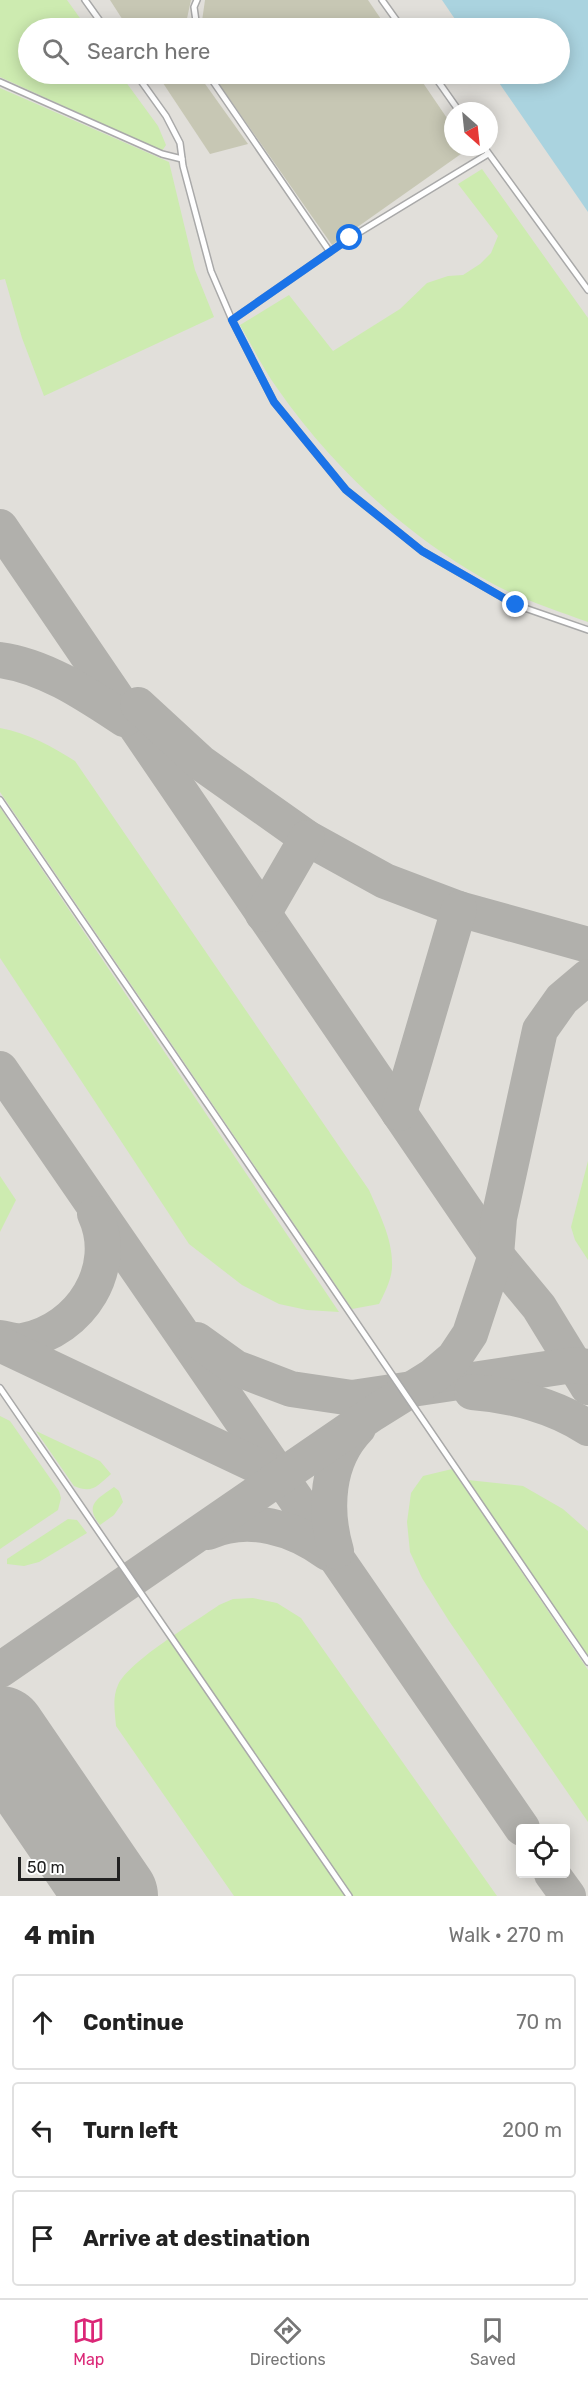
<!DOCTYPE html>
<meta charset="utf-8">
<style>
body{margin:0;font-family:Rubik,sans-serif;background:#f2f2f2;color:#222}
.controls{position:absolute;right:18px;bottom:18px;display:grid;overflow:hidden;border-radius:6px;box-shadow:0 3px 15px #0003}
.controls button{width:54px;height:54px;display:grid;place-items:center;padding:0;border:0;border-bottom:2px solid #e0e0e0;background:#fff;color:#222;font:30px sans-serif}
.compass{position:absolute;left:444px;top:102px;width:54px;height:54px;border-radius:50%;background:#fff;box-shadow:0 3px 15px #0003;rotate:153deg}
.scale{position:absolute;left:18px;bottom:15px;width:102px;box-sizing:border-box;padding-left:6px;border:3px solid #222;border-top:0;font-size:16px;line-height:21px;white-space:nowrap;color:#222;-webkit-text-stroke:4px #fff;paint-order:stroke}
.stop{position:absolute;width:18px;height:18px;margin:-14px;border:4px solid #1a73e8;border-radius:50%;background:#fff}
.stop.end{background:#1a73e8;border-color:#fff;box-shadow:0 2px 6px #0008}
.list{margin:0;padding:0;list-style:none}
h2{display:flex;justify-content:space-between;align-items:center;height:78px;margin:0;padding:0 24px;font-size:26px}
h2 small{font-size:20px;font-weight:400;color:#767676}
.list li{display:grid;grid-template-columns:39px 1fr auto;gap:18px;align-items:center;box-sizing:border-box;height:96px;margin:0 12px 12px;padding:0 12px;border:2px solid #e0e0e0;border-radius:6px}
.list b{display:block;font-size:22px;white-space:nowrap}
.list em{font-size:20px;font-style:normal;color:#767676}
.icon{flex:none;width:33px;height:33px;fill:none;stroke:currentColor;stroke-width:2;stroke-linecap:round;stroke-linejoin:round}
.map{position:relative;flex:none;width:588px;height:1896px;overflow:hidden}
.search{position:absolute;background:#fff;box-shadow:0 3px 15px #0003;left:18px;right:18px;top:18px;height:66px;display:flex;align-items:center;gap:15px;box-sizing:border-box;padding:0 21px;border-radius:33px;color:#767676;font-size:22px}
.sheet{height:402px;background:#fff}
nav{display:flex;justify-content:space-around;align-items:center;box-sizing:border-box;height:84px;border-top:2px solid #e0e0e0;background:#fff;font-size:16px;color:#767676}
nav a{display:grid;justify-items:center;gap:3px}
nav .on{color:#db2777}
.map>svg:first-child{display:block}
.airport{fill:#e1dfda;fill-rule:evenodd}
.construction{fill:#c7c7b4}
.grass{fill:#cdebb0}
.water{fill:#aad3df}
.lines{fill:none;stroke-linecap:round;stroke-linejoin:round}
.taxiway{stroke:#b1b0ac;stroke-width:36}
.runway{stroke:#b1b0ac;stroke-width:92}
.service-casing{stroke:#a9a9a9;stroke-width:8}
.service{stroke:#fff;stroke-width:5}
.route{stroke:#1a73e8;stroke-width:8}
</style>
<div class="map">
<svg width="588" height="1896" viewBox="0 0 588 1896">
<rect width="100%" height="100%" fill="#f2efe9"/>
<path class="airport" d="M 0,0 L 588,0 L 588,1896 L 0,1896 ZM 28,28 L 560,28 L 560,74 L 28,74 ZM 453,111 L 489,111 L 489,147 L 453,147 ZM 520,1828 L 566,1828 L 566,1874 L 520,1874 Z"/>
<g class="construction">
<polygon points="110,0 191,0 186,23 187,28 128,28"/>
<polygon points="205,0 368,0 387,28 201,28"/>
<polygon points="157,74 198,74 248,144 210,154"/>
<polygon points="212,74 417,74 453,127 453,147 468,149 332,245"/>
</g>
<g class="grass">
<polygon points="0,0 67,0 87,28 28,28 28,74 120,74 158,126 166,145 162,151 0,77"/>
<polygon points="0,88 169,162 195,270 214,317 44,396 22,338 5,279 0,280"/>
<path d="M 482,169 L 588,318 L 588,622 C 551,609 512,596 479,576 C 399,529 330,464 277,388 C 263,368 252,346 240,325 L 289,295 L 333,351 L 400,309 L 427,283 L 448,276 L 463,275 L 480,264 L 491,253 L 498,236 L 458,184 Z"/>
<path d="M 0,728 C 28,733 51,746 75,761 L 369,1190 C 379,1213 392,1238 392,1263 C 393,1277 385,1292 379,1304 L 352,1309 L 0,792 Z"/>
<polygon points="0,807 339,1312 307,1310 279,1304 242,1285 189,1244 0,958"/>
<polygon points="588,1161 588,1260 575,1240 571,1227"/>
<polygon points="0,1176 16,1200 0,1232"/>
<polygon points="0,1416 10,1421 59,1491 61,1498 58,1510 0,1549"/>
<path d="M 36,1431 L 100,1461 L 111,1474 C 97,1486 93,1494 74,1486 Z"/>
<polygon points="452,1469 588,1670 588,1822 449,1621 422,1578 410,1552 407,1522 411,1493 423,1476"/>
<polygon points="468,1480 523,1486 563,1509 588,1531 588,1656"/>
<path d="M 114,1487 L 119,1491 L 123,1502 L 114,1515 L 100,1525 C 84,1505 97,1499 114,1487 Z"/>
<polygon points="68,1519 77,1520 87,1533 39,1562 24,1566 7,1564 7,1559"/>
<path d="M 253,1598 L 277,1603 L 301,1618 L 497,1896 L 234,1896 L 116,1726 C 115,1712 112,1698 118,1685 C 129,1661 195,1622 219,1605 L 233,1599 Z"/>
</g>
<polygon class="water" points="442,0 588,0 588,212 493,74 560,74 560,28 461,28"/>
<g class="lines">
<g class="taxiway">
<polyline points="0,527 496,1255 539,1307 588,1387"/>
<path d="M 0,660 C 45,666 86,694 124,719"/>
<polyline points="138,705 201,763 307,838 385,881 459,909 588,945"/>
<polyline points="263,914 307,838"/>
<polyline points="0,1069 522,1828"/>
<polyline points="399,1113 459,909"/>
<path d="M 0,1338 C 7,1339 16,1342 23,1341 C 81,1330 120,1268 95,1214"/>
<polyline points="197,1340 236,1368 291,1389 352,1398 573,1365 588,1367"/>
<polyline points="0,1344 281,1477"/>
<path d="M 472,1392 C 512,1395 555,1406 588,1428"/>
<path d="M 208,1532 C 249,1514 294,1528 328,1553"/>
<path d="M 336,1551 C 324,1510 326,1461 358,1428"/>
<polyline points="0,1670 372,1414 433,1376 454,1358 470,1334 496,1255 499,1218 540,1030 562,999 588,977"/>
<polyline points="552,1874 568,1896"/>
</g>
<polyline class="runway" points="0,1732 112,1896"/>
<defs>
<g id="service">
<polyline points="85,0 105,28"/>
<polyline points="382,0 402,28"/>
<polyline points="197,28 194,7 197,0"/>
<polyline points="136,74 166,116 180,143 183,166 211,271 232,320 350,238 488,154"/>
<polyline points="208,74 330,252"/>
<polyline points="433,74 459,111"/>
<polyline points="0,82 162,154 182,159"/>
<polyline points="484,147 588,290"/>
<polyline points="232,320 274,402 346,490 422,551 516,605 588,630"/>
<polyline points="0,800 588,1662"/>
<polyline points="0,1388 349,1896"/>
</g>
</defs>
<use href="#service" class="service-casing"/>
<use href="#service" class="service"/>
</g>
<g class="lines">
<polyline class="route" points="350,238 232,320 274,402 346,490 422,551 516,605"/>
</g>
</svg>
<div class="controls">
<button><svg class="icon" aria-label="locate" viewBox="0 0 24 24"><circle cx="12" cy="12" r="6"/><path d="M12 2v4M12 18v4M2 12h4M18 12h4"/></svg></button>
</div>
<svg class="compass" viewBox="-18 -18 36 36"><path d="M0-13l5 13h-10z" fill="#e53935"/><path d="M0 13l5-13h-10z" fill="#767676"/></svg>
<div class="scale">50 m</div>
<div class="stop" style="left:350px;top:238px"></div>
<div class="stop end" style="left:516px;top:605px"></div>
<div class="search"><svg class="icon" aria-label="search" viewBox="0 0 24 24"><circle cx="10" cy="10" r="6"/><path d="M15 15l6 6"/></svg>Search here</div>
</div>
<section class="sheet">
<h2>4 min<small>Walk · 270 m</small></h2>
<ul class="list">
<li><svg class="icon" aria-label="ahead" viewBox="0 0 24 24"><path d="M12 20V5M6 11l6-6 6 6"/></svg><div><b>Continue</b></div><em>70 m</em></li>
<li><svg class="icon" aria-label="left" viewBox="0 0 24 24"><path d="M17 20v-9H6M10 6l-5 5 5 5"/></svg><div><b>Turn left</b></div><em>200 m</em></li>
<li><svg class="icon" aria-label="arrive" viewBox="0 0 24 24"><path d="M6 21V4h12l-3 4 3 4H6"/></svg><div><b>Arrive at destination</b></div></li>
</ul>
</section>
<nav>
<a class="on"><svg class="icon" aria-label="map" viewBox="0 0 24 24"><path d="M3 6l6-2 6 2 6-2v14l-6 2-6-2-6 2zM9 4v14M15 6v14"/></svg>Map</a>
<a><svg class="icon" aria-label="directions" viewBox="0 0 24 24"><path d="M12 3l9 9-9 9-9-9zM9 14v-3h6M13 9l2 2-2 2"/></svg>Directions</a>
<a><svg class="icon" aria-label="saved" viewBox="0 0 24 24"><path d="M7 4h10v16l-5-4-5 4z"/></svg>Saved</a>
</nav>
